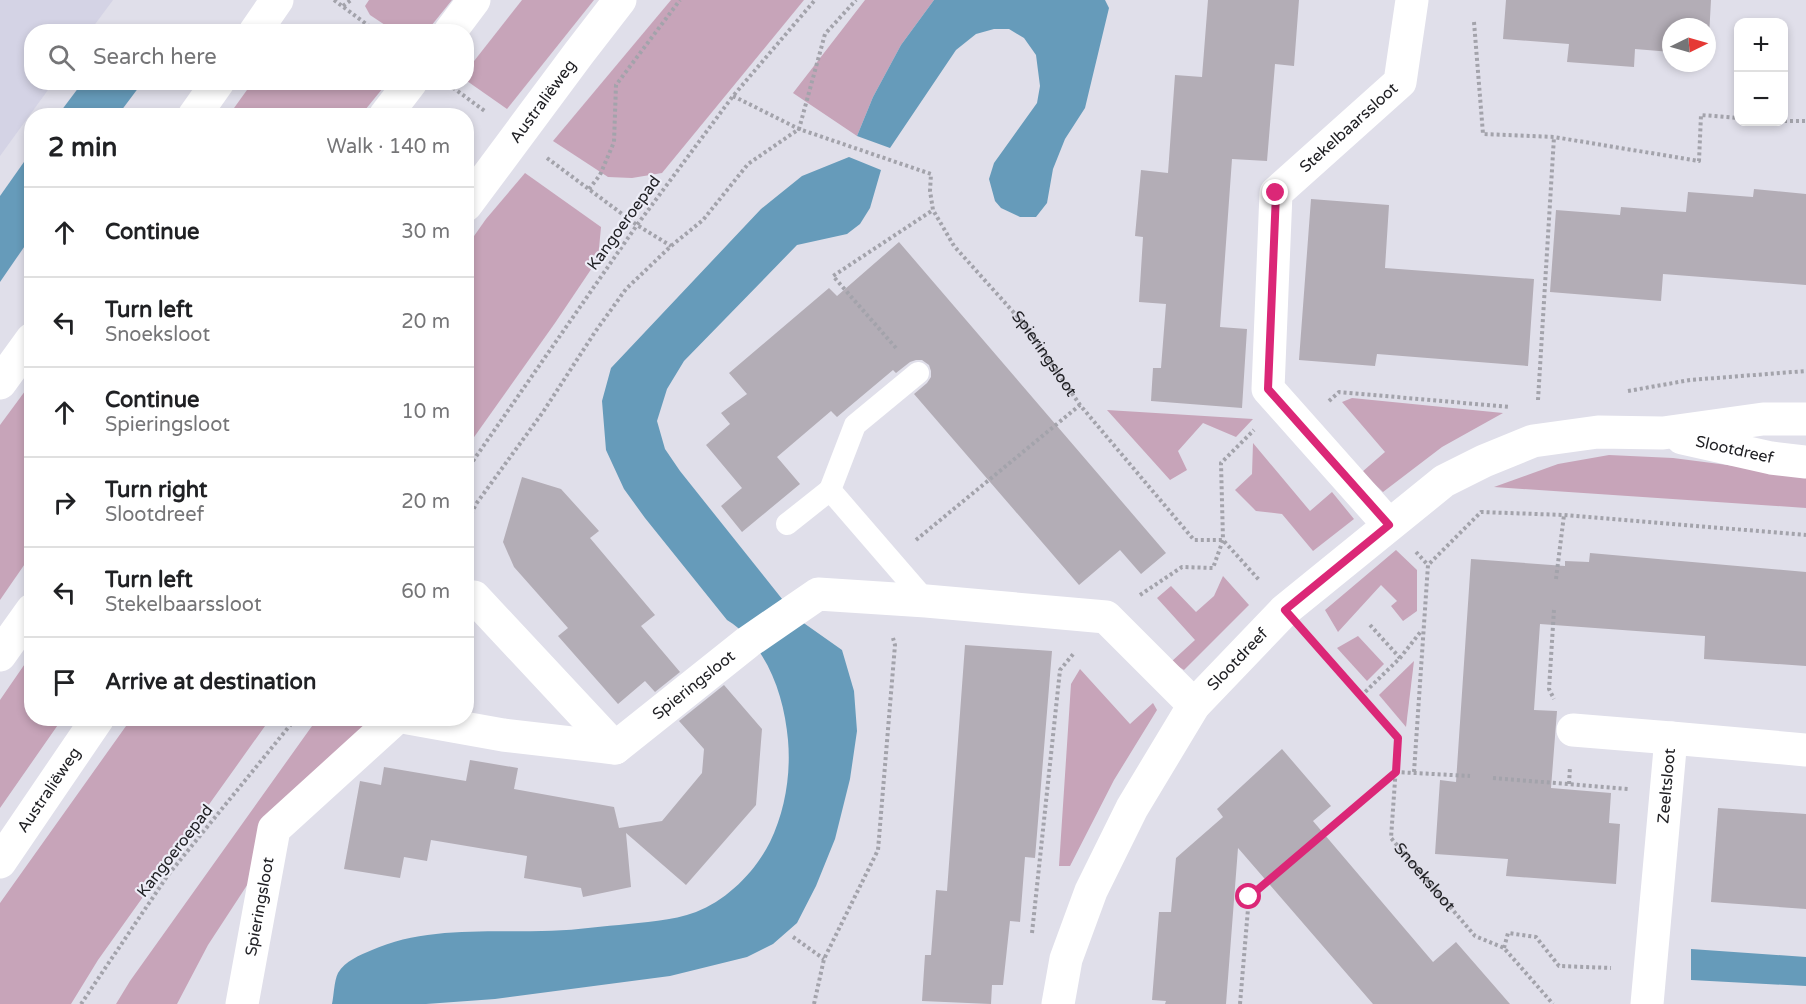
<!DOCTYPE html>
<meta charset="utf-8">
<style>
body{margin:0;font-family:"Varela Round",sans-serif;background:#f2f2f2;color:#202124}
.controls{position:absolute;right:18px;top:18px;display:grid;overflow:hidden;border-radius:12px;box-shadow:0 3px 9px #0003}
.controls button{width:54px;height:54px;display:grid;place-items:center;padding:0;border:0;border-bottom:2px solid #e0e0e0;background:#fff;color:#202124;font:30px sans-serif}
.compass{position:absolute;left:1662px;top:18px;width:54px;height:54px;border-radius:50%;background:#fff;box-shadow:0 3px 9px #0003;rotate:85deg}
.stop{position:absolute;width:18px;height:18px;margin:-14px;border:4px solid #db2777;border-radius:50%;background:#fff}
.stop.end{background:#db2777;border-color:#fff;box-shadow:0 2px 6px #0008}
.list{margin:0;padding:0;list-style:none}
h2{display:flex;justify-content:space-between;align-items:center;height:78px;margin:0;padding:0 24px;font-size:26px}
h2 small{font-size:20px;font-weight:400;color:#757577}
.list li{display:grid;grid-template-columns:39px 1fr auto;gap:18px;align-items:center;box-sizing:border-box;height:90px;padding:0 24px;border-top:2px solid #e0e0e0}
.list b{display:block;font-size:22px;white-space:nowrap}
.list p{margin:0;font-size:20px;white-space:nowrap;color:#757577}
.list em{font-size:20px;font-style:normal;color:#757577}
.icon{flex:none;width:33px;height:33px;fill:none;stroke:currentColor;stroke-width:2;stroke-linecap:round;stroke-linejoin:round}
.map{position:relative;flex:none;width:1806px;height:1004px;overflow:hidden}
.search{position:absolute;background:#fff;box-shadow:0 3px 9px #0003;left:24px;top:24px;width:450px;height:66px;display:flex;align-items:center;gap:15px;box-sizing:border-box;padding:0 21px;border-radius:24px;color:#757577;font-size:22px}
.panel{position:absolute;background:#fff;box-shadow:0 3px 9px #0003;left:24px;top:108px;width:450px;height:618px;border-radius:24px}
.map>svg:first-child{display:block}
.built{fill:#d4d3e5}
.green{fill:#c7a4b9}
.water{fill:#669bba}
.building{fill:#b3adb6}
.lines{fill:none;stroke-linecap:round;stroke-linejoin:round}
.path{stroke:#a3a3ab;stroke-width:4;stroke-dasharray:3 3;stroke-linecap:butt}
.service{stroke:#fff;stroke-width:22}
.minor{stroke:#fff;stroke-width:33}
.primary{stroke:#fff;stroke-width:33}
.route{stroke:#db2777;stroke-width:8}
.labels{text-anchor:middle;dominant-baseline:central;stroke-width:4.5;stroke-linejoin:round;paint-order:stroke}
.street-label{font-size:16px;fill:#212125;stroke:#ededf7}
</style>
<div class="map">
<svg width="1806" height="1004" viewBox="0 0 1806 1004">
<rect width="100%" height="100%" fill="#e0dfea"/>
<polygon class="built" points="0,0 113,0 90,31 32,32 32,82 53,83 0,156"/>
<g class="green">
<polygon points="369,0 452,0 427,31 394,31 370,15 365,6"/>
<polygon points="522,0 594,0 507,109 467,81 467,70"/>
<polygon points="671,0 804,0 662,173 632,178 608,177 553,141"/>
<polygon points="865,0 934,0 901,45 873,97 857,136 793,93"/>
<polygon points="252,83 252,82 387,83 361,115 229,115"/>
<polygon points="525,173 601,227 598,259 555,323 467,447 467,246 486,219"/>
<polygon points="31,383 31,555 0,600 0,425"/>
<polygon points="1352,398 1503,413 1442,447 1383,492 1362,472 1385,452 1342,402"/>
<polygon points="1107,410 1253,419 1236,437 1203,423 1178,451 1187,470 1170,480"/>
<polygon points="1253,443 1310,511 1332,492 1354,519 1313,551 1282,514 1256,511 1235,490 1252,474"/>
<polygon points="1609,455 1673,458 1806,475 1806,508 1494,487 1558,464"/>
<polygon points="1396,550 1417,570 1417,611 1403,621 1391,606 1397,601 1381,585 1338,632 1325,610"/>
<polygon points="1223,576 1249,605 1184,670 1171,662 1195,640 1157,598 1171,586 1196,612 1214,596"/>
<polygon points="1358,636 1384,664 1367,681 1337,648"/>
<polygon points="31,655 32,718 62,719 0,808 0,700"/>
<polygon points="1414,661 1406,727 1379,695"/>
<polygon points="1080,669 1130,724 1153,703 1157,710 1114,780 1070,866 1059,866 1071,684"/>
<polygon points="131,719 270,719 98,960 71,1004 0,1004 0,903"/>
<polygon points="317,719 375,719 255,873 208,945 177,1004 116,1004 130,981"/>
</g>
<g class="water">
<polygon points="934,0 1105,0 1109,8 1085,108 1065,139 1053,169 1047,203 1036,217 1020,217 1001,208 995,201 989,179 994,163 1037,103 1040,86 1036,55 1024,38 1009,29 994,29 976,34 956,50 890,148 857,136 873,97 901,45"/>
<polygon points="82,83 82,82 142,83 118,115 58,115"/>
<polygon points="31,152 31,237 0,282 0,196"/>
<path d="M 849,157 L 881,170 L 870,208 L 860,224 L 847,234 L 797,245 L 684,361 L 667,389 L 657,421 L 665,449 L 680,471 L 798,619 L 842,650 L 854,691 L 857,731 L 850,779 L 835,839 L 816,886 L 797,923 L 773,944 L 747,957 L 670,976 L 495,999 L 426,1004 L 332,1004 C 334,995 334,981 338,973 C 345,961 360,955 372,950 C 422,927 487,932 542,931 C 568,931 594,927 619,925 C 644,922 672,921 696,912 C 727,900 755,872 770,842 C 785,811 791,775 788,740 C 784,695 767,645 727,620 L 645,518 L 624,489 L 606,450 L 602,401 L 611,368 L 761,209 L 802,176 Z"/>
<polygon points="1691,949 1806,957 1806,986 1691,980"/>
</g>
<g class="building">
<polygon points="1208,0 1299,0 1294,66 1275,64 1267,161 1232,159 1220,327 1247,329 1242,408 1151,401 1153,368 1161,368 1166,304 1139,302 1143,237 1135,236 1141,170 1168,173 1175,75 1202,77"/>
<polygon points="1506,0 1711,0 1708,55 1707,27 1671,27 1671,52 1635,49 1634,67 1567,62 1569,44 1503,39"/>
<polygon points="1754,189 1806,194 1806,285 1663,274 1661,301 1550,292 1556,210 1620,215 1621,207 1686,212 1688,192 1753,197"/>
<polygon points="1311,199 1389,205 1385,268 1534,279 1528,366 1377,354 1375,366 1299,360"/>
<polygon points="899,242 1166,553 1141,574 1120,550 1079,585 914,394 927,383 931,377 931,371 929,365 922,360 916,360 910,362 896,373 893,370 837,417 831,411 777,457 800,484 742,532 721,506 742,488 706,445 730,424 721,413 747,394 729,373 829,288 837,296"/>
<polygon points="522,477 561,489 599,531 590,538 655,615 641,626 680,672 655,692 645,681 618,704 558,636 568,628 514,567 503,542"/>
<polygon points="1590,553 1806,572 1806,666 1704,659 1705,636 1540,624 1534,710 1557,711 1551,788 1611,793 1609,823 1620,824 1616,884 1506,876 1508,859 1435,854 1440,780 1456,782 1471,559 1565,566 1565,561 1589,562"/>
<polygon points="965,645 1052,651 1035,858 1025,857 1020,922 1010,921 1003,985 992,985 991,1004 922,1001 925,955 931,955 936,890 947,891"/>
<polygon points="724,685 762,729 756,805 686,885 626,833 631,887 583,897 581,888 524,878 527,856 431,840 427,861 404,857 400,878 344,869 360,781 381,785 384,767 466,781 470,760 518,768 514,789 614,807 619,828 662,821 702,773 704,749 679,721"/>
<polygon points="1282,749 1331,806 1313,821 1433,962 1456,942 1510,1004 1373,1004 1238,848 1226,1004 1165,1004 1166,1001 1152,1000 1159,912 1171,912 1176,858 1223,817 1217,809"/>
<polygon points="1718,808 1806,814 1806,909 1711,902"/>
</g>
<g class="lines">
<g class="path">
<polyline points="334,0 377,32"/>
<polyline points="343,6 351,0"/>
<polyline points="1474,22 1483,134 1554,137 1699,161 1701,115 1738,118"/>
<polyline points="448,84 486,112"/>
<path id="s1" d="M 733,96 L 799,129 L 931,174 L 930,191 L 933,210 L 954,246 L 1025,325 L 1080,405 L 1194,540 L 1223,540 L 1260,581"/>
<polyline points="1784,121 1806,121"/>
<polyline points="547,158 637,225 671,246"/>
<polyline points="589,189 600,175 614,142 616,85 680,0"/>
<polyline points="896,348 833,276 933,210"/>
<polyline points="1628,391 1690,380 1806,371"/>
<polyline points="1538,400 1554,137"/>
<polyline points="1329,401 1339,392 1510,407"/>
<polyline points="466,471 637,225 733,96 815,0"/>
<polyline points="466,525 476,504 543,412 595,332 626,289 671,246 703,220 748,164 799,129 825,34 856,0"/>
<polyline points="916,540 1080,405"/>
<polyline points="1416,552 1428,565"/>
<polyline points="1556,579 1564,515"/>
<polyline points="1140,595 1182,567 1213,568 1223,540 1221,463 1254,430"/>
<polyline points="1554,610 1549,689 1554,699"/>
<polyline points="1370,625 1400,658"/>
<path id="s2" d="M 1310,638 L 1398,738 L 1391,838 L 1475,936 L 1504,948 L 1553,1004"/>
<polyline points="1361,696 1400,658 1422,630"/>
<polyline points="1414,772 1428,565 1481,512 1564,515 1806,535"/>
<polyline points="1493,778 1629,789"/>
<polyline points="1569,784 1570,767"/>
<polyline points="1032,933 1060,670 1074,653"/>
<polyline points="793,937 824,959"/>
<polyline points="1504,948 1508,933 1536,937 1559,966 1611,968"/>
<polyline points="81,1004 168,875 296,718"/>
<polyline points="814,1004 824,959 878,850 895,645 893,638"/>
<polyline points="1240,1004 1249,897 1396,772 1470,776"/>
</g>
<g class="service">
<polyline points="830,490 855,425 918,373"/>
<polyline points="787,524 830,490 926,601"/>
</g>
<g class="minor">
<polyline points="255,32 277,0"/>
<polyline points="194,116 218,82"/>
<polyline points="0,383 32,339"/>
<path id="s3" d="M 1682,438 L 1771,458 L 1806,462"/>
<path id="s4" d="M 1389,525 L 1268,389 L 1276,193 L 1400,82 L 1412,0"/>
<polyline points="474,597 615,748"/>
<path id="s5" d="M 408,718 L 503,735 L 615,748 L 748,642 L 818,594 L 926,601 L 1106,617 L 1194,705"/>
<polyline points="1573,730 1671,738"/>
<path id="s6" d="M 242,1004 L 274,829 L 396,718"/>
<path id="s7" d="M 1058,1004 L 1066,959 L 1091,891 L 1132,808 L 1194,705 L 1285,610 L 1444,481 L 1484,461 L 1533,441 L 1598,432 L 1663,433 L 1763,419 L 1806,419"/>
<path id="s8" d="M 1647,1004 L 1671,738 L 1806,750"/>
</g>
<g class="primary">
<polyline points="450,32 474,0"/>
<polyline points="385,116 411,82"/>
<path id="s9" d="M 466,205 L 579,53 L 620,0"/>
<polyline points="0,655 32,610"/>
<path id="s10" d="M 0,862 L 98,718"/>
</g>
</g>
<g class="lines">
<polyline class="route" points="1249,897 1396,772 1398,738 1285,610 1389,525 1268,389 1276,193"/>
</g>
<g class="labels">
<g class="street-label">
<text stroke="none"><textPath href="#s9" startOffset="129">Australiëweg</textPath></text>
<text stroke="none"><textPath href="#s4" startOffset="476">Stekelbaarssloot</textPath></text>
<text transform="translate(624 223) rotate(-54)">Kangoeroepad</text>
<text stroke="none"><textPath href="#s1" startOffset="432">Spieringsloot</textPath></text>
<text stroke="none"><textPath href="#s3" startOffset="54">Slootdreef</textPath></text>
<text stroke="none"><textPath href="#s7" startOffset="394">Slootdreef</textPath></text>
<text stroke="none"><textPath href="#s5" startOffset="310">Spieringsloot</textPath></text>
<text stroke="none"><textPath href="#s8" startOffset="219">Zeeltsloot</textPath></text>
<text stroke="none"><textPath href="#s10" startOffset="87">Australiëweg</textPath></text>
<text transform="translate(175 851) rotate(-52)">Kangoeroepad</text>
<text stroke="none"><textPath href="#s2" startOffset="285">Snoeksloot</textPath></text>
<text stroke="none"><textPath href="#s6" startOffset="99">Spieringsloot</textPath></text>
</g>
</g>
</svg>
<div class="controls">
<button>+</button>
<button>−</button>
</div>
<svg class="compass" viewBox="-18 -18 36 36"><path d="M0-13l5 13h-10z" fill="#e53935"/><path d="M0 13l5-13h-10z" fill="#757577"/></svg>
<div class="stop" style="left:1249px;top:897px"></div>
<div class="stop end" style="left:1276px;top:193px"></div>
<div class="search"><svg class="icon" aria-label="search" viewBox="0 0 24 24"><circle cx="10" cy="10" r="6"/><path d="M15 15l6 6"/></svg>Search here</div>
<section class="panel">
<h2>2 min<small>Walk · 140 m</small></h2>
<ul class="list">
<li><svg class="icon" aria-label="ahead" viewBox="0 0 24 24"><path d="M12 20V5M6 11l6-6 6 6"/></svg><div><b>Continue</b></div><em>30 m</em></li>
<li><svg class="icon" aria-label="left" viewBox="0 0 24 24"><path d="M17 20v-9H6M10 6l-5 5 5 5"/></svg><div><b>Turn left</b><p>Snoeksloot</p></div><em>20 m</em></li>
<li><svg class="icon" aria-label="ahead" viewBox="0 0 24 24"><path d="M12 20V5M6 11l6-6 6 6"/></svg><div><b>Continue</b><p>Spieringsloot</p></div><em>10 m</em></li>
<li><svg class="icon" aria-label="right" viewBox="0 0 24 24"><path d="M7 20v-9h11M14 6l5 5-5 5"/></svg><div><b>Turn right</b><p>Slootdreef</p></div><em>20 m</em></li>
<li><svg class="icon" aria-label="left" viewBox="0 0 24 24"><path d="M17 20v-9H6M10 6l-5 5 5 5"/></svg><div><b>Turn left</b><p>Stekelbaarssloot</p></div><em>60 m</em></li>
<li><svg class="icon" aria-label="arrive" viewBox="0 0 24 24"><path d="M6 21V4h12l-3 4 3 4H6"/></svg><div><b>Arrive at destination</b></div></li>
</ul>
</section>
</div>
